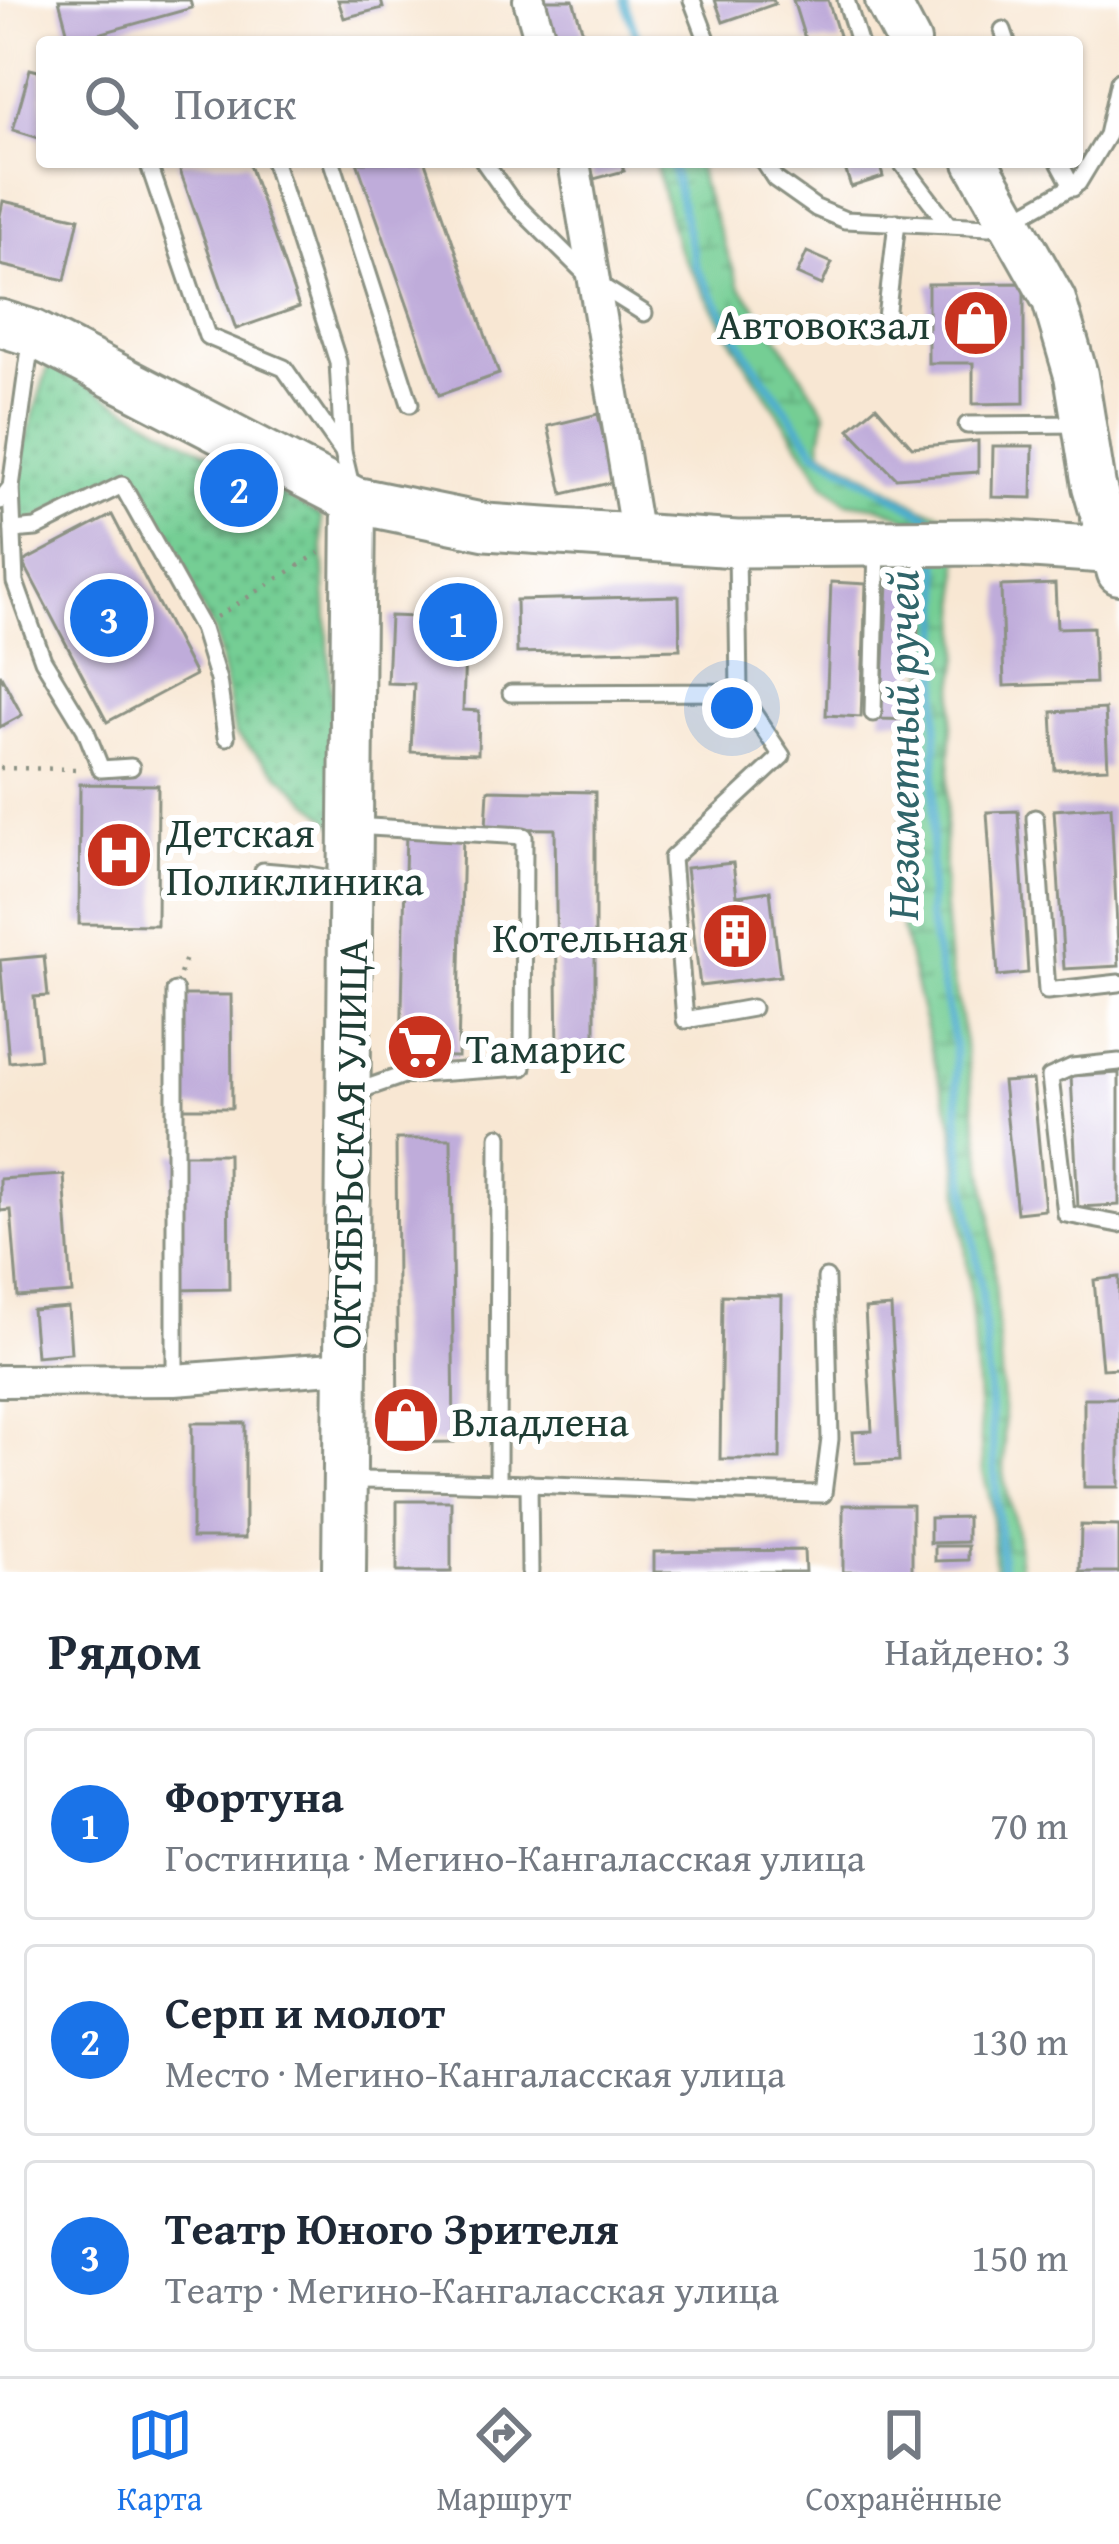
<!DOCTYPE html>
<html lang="ru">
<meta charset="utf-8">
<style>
body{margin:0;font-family:"Gentium Book Plus",serif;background:#f2f2f3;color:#1f2937}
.you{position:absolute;left:732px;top:708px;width:42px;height:42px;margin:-30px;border:9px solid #fff;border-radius:50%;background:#1a73e8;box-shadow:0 0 0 18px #1a73e833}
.badge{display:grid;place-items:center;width:78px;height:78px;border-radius:50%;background:#1a73e8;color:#fff;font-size:39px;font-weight:700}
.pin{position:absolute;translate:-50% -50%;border:6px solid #fff;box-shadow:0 3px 12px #0006}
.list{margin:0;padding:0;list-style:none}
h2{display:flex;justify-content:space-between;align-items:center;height:156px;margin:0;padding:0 48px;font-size:51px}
h2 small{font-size:39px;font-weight:400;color:#747a83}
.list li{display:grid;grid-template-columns:78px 1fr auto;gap:36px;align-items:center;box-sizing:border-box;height:192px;margin:0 24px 24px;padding:0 24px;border:3px solid #e0e1e3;border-radius:12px}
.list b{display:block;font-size:45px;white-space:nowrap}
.list p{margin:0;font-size:39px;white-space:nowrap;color:#747a83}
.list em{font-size:39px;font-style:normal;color:#747a83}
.icon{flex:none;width:66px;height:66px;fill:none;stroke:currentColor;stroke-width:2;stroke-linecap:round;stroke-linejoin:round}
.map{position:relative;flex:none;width:1119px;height:1572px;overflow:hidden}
.search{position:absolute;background:#fff;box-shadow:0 3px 9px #0004;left:36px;right:36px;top:36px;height:132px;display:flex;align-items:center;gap:30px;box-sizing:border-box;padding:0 42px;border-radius:12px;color:#747a83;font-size:45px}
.sheet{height:804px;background:#fff}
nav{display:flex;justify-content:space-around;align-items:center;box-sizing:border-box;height:168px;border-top:3px solid #e0e1e3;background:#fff;font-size:33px;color:#747a83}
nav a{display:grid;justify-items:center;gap:6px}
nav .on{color:#1a73e8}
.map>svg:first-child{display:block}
.green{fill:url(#green-dots);stroke:#4a8664;stroke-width:3}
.wetland{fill:url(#wetland-marsh);stroke:#4a8664;stroke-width:3}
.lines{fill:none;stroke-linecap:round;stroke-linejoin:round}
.stream{stroke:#4faecd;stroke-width:8}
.building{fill:#bfacda}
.lane-casing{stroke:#8c9284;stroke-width:21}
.street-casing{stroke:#8c9284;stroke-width:36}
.secondary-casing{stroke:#8c9284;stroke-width:48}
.primary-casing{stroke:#8c9284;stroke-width:51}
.path{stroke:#8c9284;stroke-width:4.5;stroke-dasharray:3 9;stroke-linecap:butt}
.lane{stroke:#fff;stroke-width:15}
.street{stroke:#fff;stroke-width:30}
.secondary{stroke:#fff;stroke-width:42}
.primary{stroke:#fff;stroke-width:45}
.labels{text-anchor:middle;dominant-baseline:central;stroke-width:12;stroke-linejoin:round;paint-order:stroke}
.poi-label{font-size:42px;fill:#1f3d34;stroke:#fff;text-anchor:start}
.street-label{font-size:42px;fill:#1f3d34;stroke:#fff}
.water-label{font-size:45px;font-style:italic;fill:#30656a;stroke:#fff}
</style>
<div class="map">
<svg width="1119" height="1572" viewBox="0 0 1119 1572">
<defs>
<pattern id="green-dots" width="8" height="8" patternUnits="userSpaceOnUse" patternTransform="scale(3)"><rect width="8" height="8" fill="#75ce94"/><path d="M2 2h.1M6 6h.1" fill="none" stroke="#5fa87a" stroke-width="1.8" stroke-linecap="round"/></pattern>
<pattern id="wetland-marsh" width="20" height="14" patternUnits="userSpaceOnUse" patternTransform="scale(3)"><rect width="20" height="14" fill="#75ce94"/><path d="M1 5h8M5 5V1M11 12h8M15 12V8" fill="none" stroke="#5fa87a"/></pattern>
</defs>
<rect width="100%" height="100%" fill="#fff"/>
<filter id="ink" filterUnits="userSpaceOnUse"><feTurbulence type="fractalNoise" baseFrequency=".00833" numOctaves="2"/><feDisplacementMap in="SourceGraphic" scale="24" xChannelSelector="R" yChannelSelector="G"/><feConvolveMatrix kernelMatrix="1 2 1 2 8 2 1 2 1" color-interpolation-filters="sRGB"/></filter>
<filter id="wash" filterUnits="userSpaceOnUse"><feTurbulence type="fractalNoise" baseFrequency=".004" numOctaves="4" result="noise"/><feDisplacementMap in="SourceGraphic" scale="48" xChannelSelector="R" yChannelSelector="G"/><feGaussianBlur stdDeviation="2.7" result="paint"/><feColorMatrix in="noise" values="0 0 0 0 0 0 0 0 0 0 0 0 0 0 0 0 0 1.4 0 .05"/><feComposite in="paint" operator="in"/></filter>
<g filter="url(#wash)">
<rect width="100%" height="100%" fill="#f8e7d3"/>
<polygon class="green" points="49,364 321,517 339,829 235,734 215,633 128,473 13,530 11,487"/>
<polygon class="wetland" points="655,162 698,162 702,185 740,287 767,321 826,413 821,439 822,449 922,508 958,518 960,655 954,691 945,832 944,900 949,957 961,1018 991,1219 1004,1420 1004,1479 1016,1528 1020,1572 995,1572 991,1503 983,1472 972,1314 953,1124 934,1062 902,929 897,852 926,684 929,627 928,583 917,523 881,507 846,502 825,484 745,362 677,247"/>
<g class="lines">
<g class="stream">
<polyline points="624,0 639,42"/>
<polyline points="671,162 696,267 750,358 816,451 929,517 931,527"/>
<polyline points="937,559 942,593 929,917 954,1043 961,1151 982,1293 1002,1572"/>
</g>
</g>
<g id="blocks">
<g class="building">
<polygon points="59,0 190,0 192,8 70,42"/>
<polygon points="338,0 381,0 383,8 344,18"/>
<polygon points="541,0 573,0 586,42 553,42"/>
<polygon points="715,0 773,0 775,4 723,22"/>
<polygon points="793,0 828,0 841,42 806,42"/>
<polygon points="30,69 42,72 42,139 13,130"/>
<polygon points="177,162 248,162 299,307 236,329"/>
<polygon points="357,162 425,162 499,374 439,395"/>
<polygon points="589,162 621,162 624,171 594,179"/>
<polygon points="843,162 879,162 883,177 851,187"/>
<polygon points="3,201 79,218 65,280 0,265 0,216"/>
<polygon points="807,252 832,263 822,285 797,274"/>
<polygon points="1024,283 1024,403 973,404 973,363 928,363 928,284"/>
<polygon points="876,406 912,447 978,441 978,472 896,478 849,429"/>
<polygon points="598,414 614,482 563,494 548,426"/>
<polygon points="993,446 1033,446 1032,498 992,497"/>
<polygon points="112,515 195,675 107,722 23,562"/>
<polygon points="831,582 866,584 861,717 826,715"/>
<polygon points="888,583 920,585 913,720 881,719"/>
<polygon points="1055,584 1057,628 1093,627 1095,683 1004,686 1001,586"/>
<polygon points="679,596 680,649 517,653 516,600"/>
<polygon points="390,616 466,619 463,710 479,711 478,754 411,752 414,684 387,683"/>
<polygon points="0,674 22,715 0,727"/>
<polygon points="1105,709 1108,768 1055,770 1052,712"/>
<polygon points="80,784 158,785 157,925 79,924"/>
<polygon points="488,790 595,792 595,1050 558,1051 555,829 486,828"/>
<polygon points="1111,806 1119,966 1064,969 1054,810"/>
<polygon points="1018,811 1028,973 998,976 987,812"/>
<polygon points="406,831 463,832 458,1057 401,1056"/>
<polygon points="733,863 737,896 770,891 780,976 700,986 686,868"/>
<polygon points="44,956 48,996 34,997 40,1059 9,1062 0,960"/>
<polygon points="181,995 231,995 232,1108 181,1108"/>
<polygon points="1119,1073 1119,1205 1078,1207 1071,1076"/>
<polygon points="1033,1080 1045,1210 1017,1213 1003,1082"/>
<polygon points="396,1139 451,1139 454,1442 398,1443"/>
<polygon points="172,1154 228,1154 229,1289 173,1290"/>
<polygon points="64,1175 72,1293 18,1297 11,1210 0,1211 0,1179"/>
<polygon points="1119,1277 1119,1368 1102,1369 1094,1280"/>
<polygon points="722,1295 782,1296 780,1459 720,1459"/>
<polygon points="68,1307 71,1353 36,1356 32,1310"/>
<polygon points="891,1307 899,1461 855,1463 853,1432 872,1431 865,1309"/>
<rect x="1084" y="1398" width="35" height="89"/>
<rect x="192" y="1423" width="53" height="115"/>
<rect x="397" y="1501" width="54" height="71"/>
<rect x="843" y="1505" width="69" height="67"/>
<polygon points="967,1517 967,1542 930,1543 930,1518"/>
<polygon points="1081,1525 1119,1526 1119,1572 1080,1572"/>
<polygon points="935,1546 968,1546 968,1560 935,1561"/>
<polygon points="804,1550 805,1572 654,1572 654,1552"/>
</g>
</g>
</g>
<g filter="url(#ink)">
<use href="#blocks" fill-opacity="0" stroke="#8c9284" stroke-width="3"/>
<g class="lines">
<defs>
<g id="lane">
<polyline points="692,0 708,42"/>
<polyline points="846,0 859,42"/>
<polyline points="1003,30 1007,42"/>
<polyline points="148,162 207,336 284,368 343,452"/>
<polyline points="274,162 338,362 343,452 352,490"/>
<polyline points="332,162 410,404"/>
<polyline points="484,162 511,200 593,281 644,313"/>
<polyline points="764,162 775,179 816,208 845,220 989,227 1011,221 1078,183 1107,135 1119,81"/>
<polyline points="901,162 948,224"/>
<polyline points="1059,162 1073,188"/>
<polyline points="886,318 897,222"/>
<polyline points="967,425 1081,424"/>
<polyline points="11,487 15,582 43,660 85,729 101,769 131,767"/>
<polyline points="0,501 11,487 31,341"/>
<polyline points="13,530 36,528 122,485 202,628 218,680 226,737"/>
<polyline points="739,692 782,756 672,858 685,1020 752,1008"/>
<polyline points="511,693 739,692 737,550"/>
<polyline points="873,713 877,545"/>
<polyline points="1035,818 1047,991 1119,983"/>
<polyline points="263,871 309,875 349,882"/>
<polyline points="175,991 175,1380"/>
<polyline points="1119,1062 1072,1067 1050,1077 1066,1214 1119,1224"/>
<polyline points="352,1093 404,1075 523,1067 524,836 353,826"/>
<path d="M 346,1480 C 505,1480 664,1492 823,1494 L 830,1439 L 826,1278"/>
<polyline points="498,1482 499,1136"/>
<polyline points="529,1483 530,1572"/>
</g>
<g id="street">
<polyline points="529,0 541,42"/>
<polyline points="574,162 637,537"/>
<polyline points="0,1381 175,1380 346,1367"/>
</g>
<g id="secondary">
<polyline points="887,0 909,42"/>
<polyline points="976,162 1054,300 1076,375 1094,486 1119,573"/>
<polyline points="344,1572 354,500"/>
</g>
<polyline id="primary" points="0,323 32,333 354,500 486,527 737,544 988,542 1119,551"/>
</defs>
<use href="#lane" class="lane-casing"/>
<use href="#street" class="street-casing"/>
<use href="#secondary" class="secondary-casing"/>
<use href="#primary" class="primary-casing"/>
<g class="path">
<polyline points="216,617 319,553"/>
<polyline points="0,768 78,769"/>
<polyline points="180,974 186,958"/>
</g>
<use href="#lane" class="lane"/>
<use href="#street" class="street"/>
<use href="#secondary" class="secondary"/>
<use href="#primary" class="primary"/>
</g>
</g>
<defs>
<symbol id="shop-disc" viewBox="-11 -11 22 22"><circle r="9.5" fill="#c8321e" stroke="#fff"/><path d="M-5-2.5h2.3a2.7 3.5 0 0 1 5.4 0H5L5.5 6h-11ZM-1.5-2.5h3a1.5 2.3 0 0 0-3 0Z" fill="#fff"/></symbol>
<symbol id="hospital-disc" viewBox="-11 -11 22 22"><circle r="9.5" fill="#c8321e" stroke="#fff"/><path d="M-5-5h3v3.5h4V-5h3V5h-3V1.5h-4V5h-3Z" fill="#fff"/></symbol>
<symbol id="building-disc" viewBox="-11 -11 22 22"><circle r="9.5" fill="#c8321e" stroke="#fff"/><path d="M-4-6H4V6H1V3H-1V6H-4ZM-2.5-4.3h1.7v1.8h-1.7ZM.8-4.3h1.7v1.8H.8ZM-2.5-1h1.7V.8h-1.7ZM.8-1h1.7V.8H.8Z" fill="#fff"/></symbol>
<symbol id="supermarket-disc" viewBox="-11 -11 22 22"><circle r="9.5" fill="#c8321e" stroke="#fff"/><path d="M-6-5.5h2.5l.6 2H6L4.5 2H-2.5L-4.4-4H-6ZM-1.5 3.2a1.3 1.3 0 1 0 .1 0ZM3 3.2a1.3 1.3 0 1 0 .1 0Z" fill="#fff"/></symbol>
</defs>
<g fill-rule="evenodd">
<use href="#shop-disc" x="938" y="285" width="76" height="76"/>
<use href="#hospital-disc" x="81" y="817" width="76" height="76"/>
<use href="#building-disc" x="697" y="898" width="76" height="76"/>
<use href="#supermarket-disc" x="382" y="1009" width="76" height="76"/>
<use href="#shop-disc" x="368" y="1382" width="76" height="76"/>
</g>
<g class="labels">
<g class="poi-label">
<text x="930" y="323" text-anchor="end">Автовокзал</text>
<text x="166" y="831">Детская<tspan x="166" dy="48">Поликлиника</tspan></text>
<text x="688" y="936" text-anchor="end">Котельная</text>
<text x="466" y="1047">Тамарис</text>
<text x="452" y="1420">Владлена</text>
</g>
<g class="street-label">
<text transform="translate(348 1144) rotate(-89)">ОКТЯБРЬСКАЯ УЛИЦА</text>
</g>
<g class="water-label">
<text transform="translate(901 745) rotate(-90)">Незаметный ручей</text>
</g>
</g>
</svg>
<div class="you"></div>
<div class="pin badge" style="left:458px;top:622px">1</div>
<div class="pin badge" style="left:239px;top:488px">2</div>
<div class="pin badge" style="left:109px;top:618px">3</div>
<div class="search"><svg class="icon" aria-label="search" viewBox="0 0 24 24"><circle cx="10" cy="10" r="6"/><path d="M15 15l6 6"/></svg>Поиск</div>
</div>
<section class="sheet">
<h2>Рядом<small>Найдено: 3</small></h2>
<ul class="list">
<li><span class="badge">1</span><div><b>Фортуна</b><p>Гостиница · Мегино-Кангаласская улица</p></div><em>70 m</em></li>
<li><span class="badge">2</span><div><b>Серп и молот</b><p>Место · Мегино-Кангаласская улица</p></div><em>130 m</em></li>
<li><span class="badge">3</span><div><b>Театр Юного Зрителя</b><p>Театр · Мегино-Кангаласская улица</p></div><em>150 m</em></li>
</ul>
</section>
<nav>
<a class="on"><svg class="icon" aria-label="map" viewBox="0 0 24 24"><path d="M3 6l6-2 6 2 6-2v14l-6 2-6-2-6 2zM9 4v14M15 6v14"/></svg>Карта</a>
<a><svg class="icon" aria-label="directions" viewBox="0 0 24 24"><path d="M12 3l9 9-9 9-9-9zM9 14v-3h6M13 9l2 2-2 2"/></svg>Маршрут</a>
<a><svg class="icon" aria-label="saved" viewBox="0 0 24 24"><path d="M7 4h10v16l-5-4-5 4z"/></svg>Сохранённые</a>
</nav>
